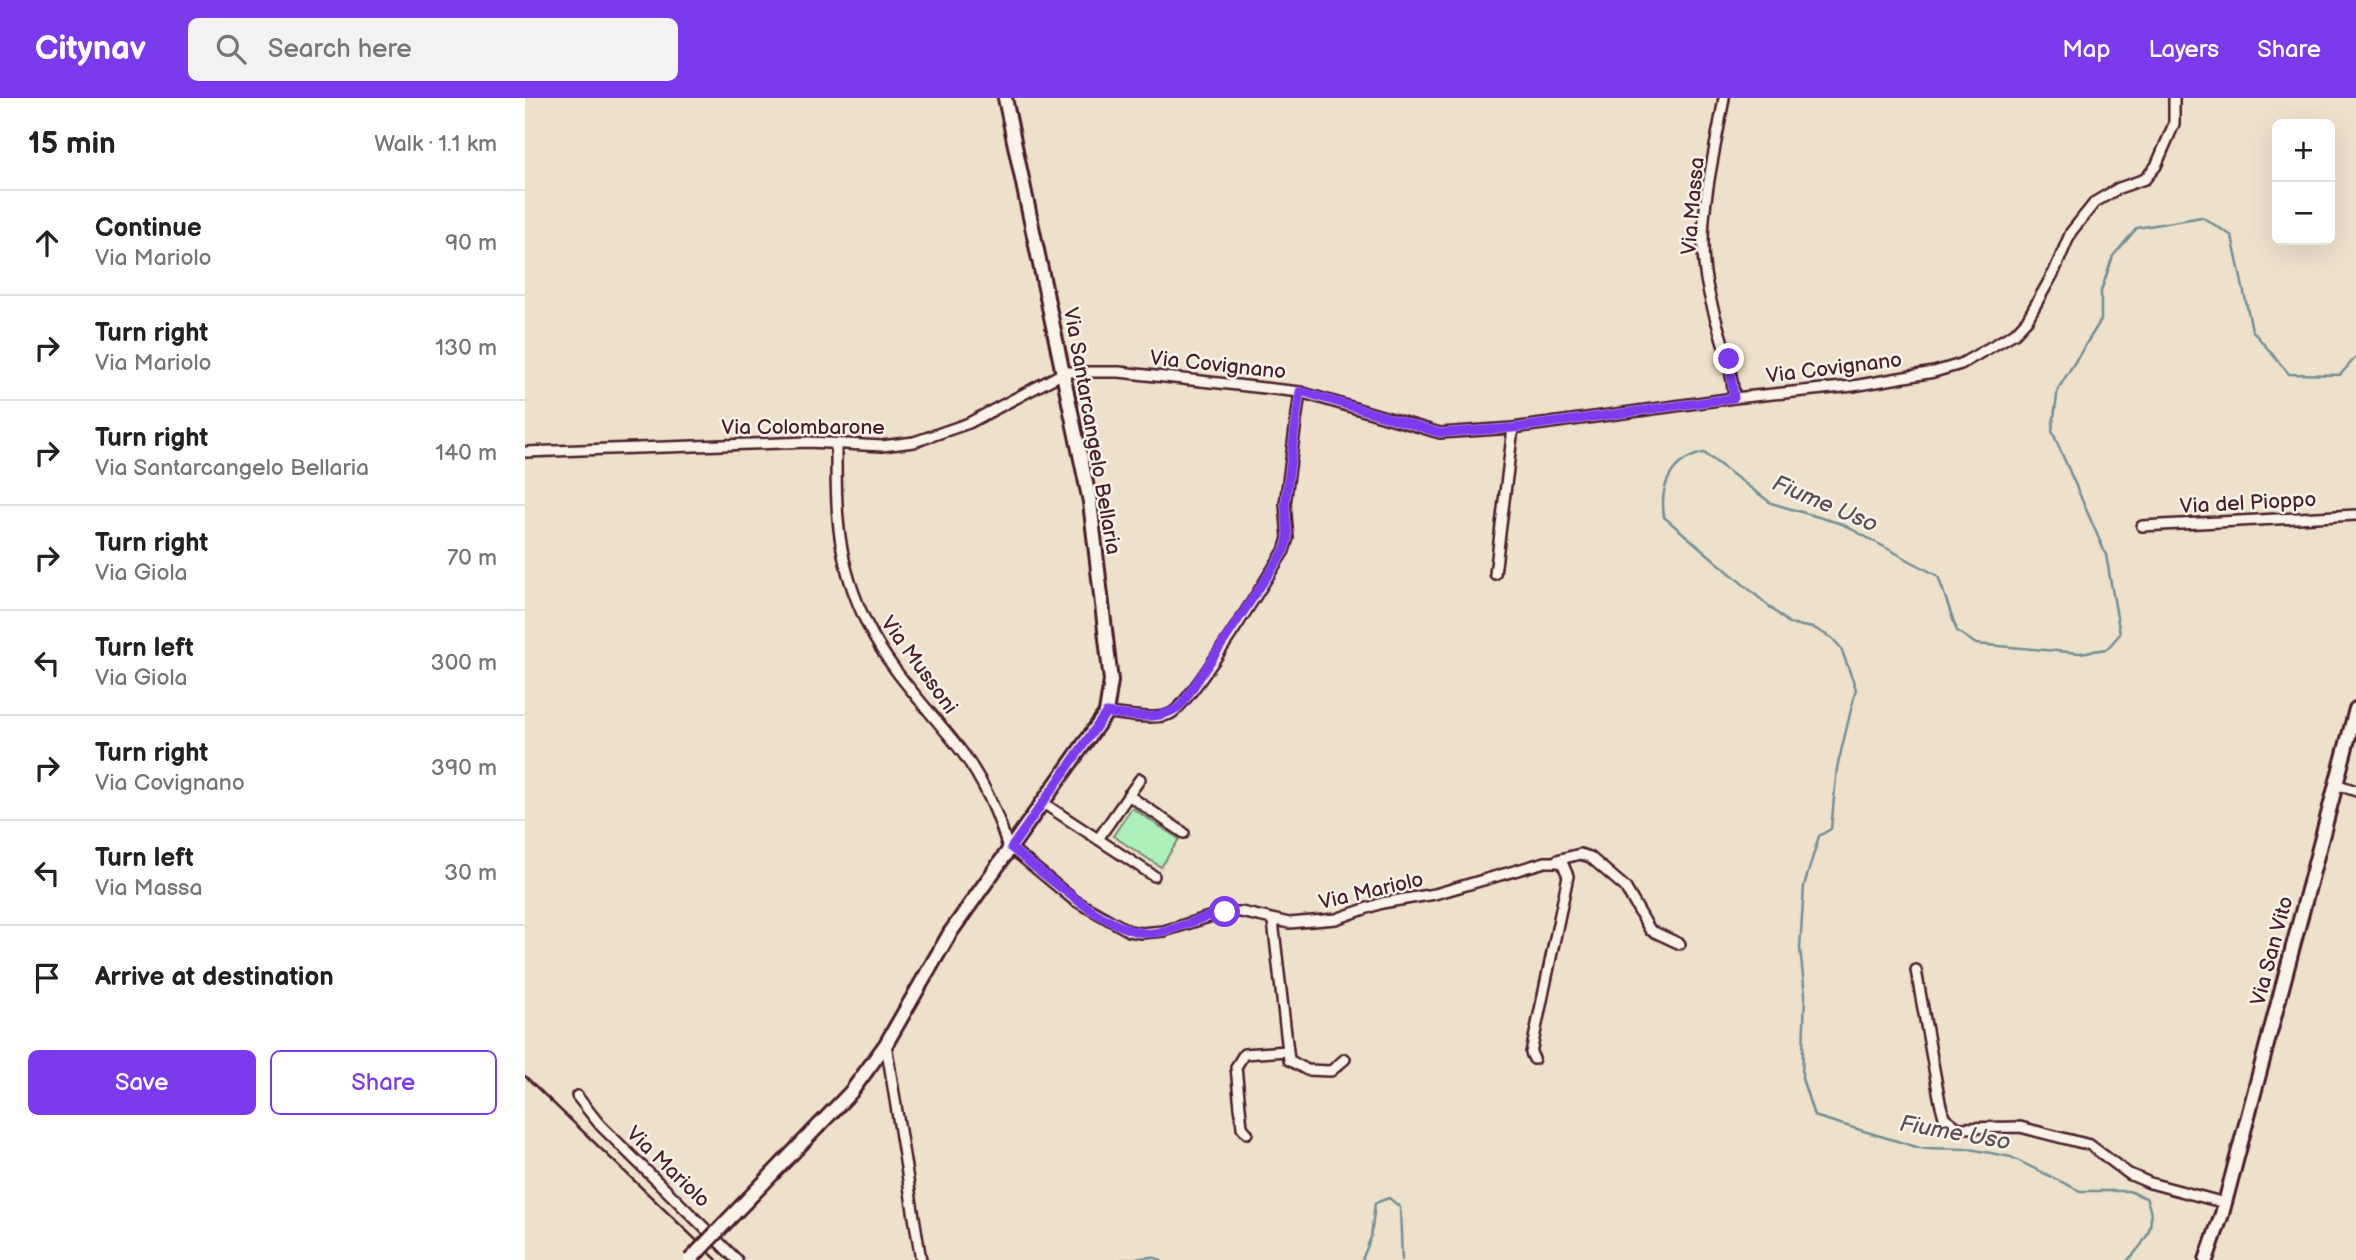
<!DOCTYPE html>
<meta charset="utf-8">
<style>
body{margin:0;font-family:"Balsamiq Sans",sans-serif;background:#f2f2f2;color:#222}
.controls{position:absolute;right:21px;top:21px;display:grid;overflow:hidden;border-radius:10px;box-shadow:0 7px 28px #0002}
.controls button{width:63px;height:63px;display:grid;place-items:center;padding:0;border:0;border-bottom:2px solid #e0e0e0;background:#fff;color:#222;font:35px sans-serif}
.stop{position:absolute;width:21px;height:21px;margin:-16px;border:5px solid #7c3aed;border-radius:50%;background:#fff}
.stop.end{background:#7c3aed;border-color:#fff;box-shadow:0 2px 7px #0008}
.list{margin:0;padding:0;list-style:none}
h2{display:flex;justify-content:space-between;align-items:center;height:91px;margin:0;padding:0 28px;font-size:30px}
h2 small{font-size:23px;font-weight:400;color:#767676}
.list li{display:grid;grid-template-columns:46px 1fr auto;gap:21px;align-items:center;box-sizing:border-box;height:105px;padding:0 28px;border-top:2px solid #e0e0e0}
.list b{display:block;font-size:26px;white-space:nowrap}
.list p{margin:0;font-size:23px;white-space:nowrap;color:#767676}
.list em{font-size:23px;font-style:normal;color:#767676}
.actions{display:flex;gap:14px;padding:21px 28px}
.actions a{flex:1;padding:16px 0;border:2px solid #7c3aed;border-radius:10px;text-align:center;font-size:24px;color:#7c3aed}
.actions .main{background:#7c3aed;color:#fff}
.icon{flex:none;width:38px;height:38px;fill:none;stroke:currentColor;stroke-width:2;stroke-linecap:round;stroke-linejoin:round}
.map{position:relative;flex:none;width:1831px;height:1162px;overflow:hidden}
header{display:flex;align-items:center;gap:42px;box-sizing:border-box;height:98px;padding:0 35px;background:#7c3aed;color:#fff}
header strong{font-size:33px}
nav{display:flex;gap:38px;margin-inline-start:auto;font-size:24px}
.search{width:490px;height:63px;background:#f2f2f2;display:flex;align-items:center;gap:18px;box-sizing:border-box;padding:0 24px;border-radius:10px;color:#767676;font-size:26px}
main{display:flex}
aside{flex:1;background:#fff}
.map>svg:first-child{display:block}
.green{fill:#acf1bc;stroke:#7b8874;stroke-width:2}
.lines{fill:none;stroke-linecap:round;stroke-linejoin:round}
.stream{stroke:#708f98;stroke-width:2.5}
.street-casing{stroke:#4a1f2b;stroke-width:14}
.secondary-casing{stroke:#4a1f2b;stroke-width:18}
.street{stroke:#f7f3e8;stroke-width:9}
.secondary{stroke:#f7f3e8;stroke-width:12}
.rail{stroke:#4a1f2b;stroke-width:2.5}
.secondary-bridge-casing{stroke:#4a1f2b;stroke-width:18;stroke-linecap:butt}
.secondary-bridge{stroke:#f7f3e8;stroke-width:12}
.route{stroke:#7c3aed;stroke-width:9}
.labels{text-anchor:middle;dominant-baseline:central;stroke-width:5;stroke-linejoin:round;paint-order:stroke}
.street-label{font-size:21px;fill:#4a1f2b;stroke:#f7f3e8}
.water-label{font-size:23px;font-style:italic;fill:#5a4e58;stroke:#f7f3e8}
</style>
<header>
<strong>Citynav</strong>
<div class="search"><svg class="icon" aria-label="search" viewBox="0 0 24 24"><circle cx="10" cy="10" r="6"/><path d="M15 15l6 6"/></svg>Search here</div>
<nav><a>Map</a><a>Layers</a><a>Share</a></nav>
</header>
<main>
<aside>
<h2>15 min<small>Walk · 1.1 km</small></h2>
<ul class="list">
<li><svg class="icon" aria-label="ahead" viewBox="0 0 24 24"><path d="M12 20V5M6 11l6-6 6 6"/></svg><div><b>Continue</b><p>Via Mariolo</p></div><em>90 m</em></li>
<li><svg class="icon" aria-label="right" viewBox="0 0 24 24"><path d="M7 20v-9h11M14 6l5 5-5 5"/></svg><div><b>Turn right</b><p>Via Mariolo</p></div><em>130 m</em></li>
<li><svg class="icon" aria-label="right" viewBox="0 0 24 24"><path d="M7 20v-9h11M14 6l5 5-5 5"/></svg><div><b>Turn right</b><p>Via Santarcangelo Bellaria</p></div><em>140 m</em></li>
<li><svg class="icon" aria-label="right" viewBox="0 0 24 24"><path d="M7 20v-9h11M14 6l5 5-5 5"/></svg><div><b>Turn right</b><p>Via Giola</p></div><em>70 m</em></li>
<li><svg class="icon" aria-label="left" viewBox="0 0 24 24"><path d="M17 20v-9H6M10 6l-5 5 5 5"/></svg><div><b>Turn left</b><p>Via Giola</p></div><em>300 m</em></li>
<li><svg class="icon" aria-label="right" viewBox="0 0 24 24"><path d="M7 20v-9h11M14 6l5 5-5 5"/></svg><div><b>Turn right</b><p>Via Covignano</p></div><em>390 m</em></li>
<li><svg class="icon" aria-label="left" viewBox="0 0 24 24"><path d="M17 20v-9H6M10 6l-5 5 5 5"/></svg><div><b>Turn left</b><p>Via Massa</p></div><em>30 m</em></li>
<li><svg class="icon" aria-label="arrive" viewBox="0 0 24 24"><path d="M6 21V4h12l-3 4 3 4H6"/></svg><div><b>Arrive at destination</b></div></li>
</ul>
<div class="actions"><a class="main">Save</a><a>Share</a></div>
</aside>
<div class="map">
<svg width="1831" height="1162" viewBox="0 0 1831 1162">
<rect width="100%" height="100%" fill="#eee1cc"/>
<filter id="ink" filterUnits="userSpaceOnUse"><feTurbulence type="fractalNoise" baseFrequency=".0143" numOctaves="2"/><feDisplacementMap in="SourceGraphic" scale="14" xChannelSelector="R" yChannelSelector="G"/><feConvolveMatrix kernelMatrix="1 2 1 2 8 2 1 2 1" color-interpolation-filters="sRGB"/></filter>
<g filter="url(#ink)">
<polygon class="green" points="607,710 654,741 636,769 588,738"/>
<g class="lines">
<g class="stream">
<polyline points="594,1162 627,1159 636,1162"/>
<polyline points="837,1162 846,1139 850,1105 864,1100 875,1109 877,1162"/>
<path d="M 1603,1162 C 1622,1143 1633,1126 1621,1100 L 1604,1093 L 1555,1093 L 1486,1059 L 1445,1051 L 1395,1050 L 1289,1018 L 1277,980 L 1280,897 L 1275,850 L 1279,788 L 1294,738 L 1306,731 L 1312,670 L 1331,591 L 1316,550 L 1307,540 L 1289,530 L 1265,526 L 1139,419 C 1134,387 1147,361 1179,355 L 1246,405 L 1317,426 L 1413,478 L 1432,533 L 1451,546 L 1555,555 L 1582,551 L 1595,536 L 1581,457 L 1527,333 L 1533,291 L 1576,222 L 1576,193 L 1588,158 L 1612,130 L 1677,119 L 1707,138 L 1727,232 L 1764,276 L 1815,277 L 1831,259"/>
</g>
<defs>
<g id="street">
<path d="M 1199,0 C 1190,55 1172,119 1180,175 C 1186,218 1206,256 1209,300"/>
<path d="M 311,346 C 311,415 311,464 343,528 C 363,569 397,604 426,640 C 453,672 473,713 484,754"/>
<polyline points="0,354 284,344 357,348 389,344 444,325 540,274 594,274 775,294 915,335 988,330 1209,300 1328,288 1409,274 1436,266 1490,235 1502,222 1529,174 1546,134 1570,104 1594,90 1620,81 1631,68 1649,26 1649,0"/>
<polyline points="1617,428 1831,417"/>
<polyline points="970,476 988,330"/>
<path d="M 581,615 C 600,616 627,623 645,616 C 665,608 742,479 759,453 L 763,440 L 760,406 L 775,294"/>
<polyline points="1811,686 1831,693"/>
<polyline points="603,697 659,735"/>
<polyline points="518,705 629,778"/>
<polyline points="573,741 615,681"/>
<polyline points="486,750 549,802 604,833 616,835 639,833 700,814 716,814 764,825 811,821 857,805 910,796 1020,764 1037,764 1043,778 1006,955 1009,961"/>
<polyline points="1032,762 1055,756 1065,759 1100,789 1125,832 1155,846"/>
<polyline points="748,823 764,962 782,972 806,973 820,961"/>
<polyline points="1391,872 1415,1004 1419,1019 1433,1030 1495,1029 1565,1047 1604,1076 1625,1085 1700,1105"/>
<polyline points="361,946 396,1162"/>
<polyline points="52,998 75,1027 212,1162"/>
<polyline points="722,1035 717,1029 711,969 719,956 762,953"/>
</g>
<g id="secondary">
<polyline points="204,1121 326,994 361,946 425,835 581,615 586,583 565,404 480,0"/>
<polyline points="1681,1162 1697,1116 1831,611"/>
</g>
</defs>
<use href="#street" class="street-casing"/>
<use href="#secondary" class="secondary-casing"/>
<use href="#street" class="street"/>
<use href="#secondary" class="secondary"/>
<polyline class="rail" points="0,978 192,1162"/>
<defs>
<polyline id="secondary-bridge" points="165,1162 204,1121"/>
</defs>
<use href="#secondary-bridge" class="secondary-bridge-casing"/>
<use href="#secondary-bridge" class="secondary-bridge"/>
</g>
</g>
<g class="lines" filter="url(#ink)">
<path class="route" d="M 700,814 C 675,818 652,833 627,835 C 586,839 518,774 486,750 L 581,615 C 607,617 637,625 657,606 L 759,453 L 763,440 L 760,406 L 775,293 L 915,335 L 988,330 L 1209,300 L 1204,261"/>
</g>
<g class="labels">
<g class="street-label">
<text transform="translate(1168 108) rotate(-85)">Via Massa</text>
<text transform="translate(693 267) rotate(6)">Via Covignano</text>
<text transform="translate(1309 270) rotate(-7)">Via Covignano</text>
<text x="278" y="329">Via Colombarone</text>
<text transform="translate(567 333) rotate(80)">Via Santarcangelo Bellaria</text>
<text transform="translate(1723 405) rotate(-3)">Via del Pioppo</text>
<text transform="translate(394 567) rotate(54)">Via Mussoni</text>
<text transform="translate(846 793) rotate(-13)">Via Mariolo</text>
<text transform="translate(1747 853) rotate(-75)">Via San Vito</text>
<text transform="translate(143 1069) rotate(44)">Via Mariolo</text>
</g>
<g class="water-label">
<text transform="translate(1300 406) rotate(23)">Fiume Uso</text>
<text transform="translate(1430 1035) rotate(10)">Fiume Uso</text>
</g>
</g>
</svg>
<div class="controls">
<button>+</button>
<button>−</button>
</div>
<div class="stop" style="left:700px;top:814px"></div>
<div class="stop end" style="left:1204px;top:261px"></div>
</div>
</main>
